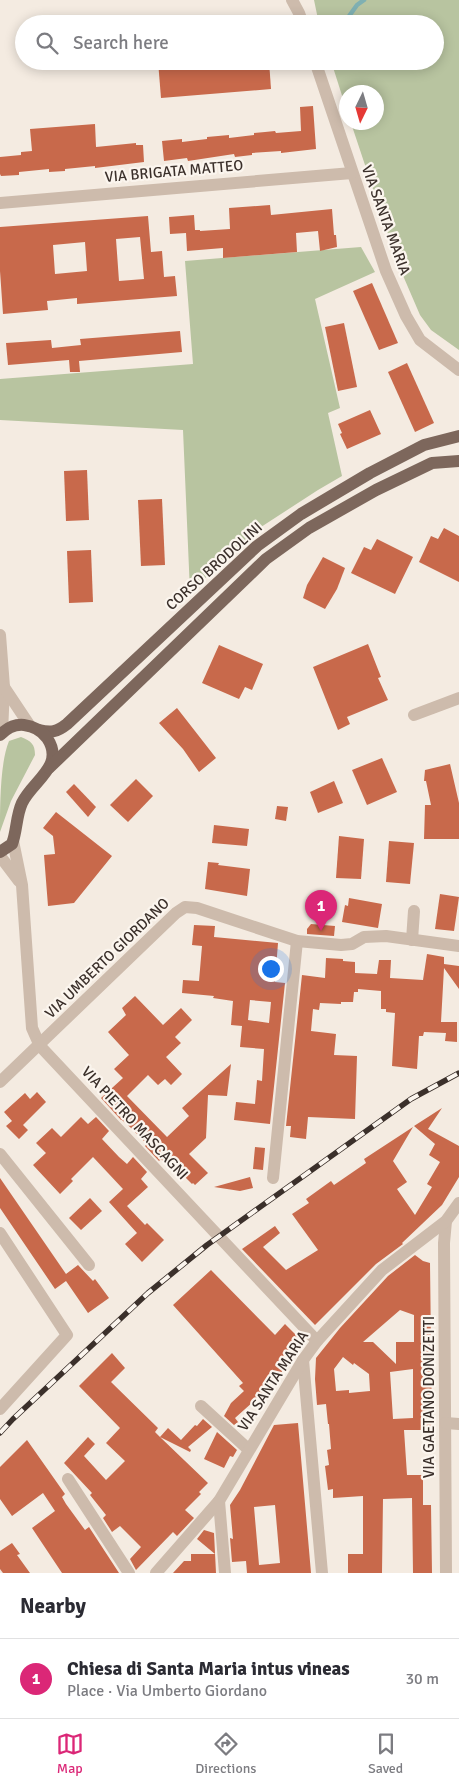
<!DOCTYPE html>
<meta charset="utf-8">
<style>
body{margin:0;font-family:Signika,sans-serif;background:#f7f7f7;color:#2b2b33}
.compass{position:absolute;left:339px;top:85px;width:45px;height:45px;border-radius:50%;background:#fff;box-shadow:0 2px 12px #0003;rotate:185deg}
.you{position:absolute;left:270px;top:968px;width:18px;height:18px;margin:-12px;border:4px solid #fff;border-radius:50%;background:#1a73e8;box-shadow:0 0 0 8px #1a73e833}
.badge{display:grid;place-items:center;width:32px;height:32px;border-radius:50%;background:#db2777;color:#fff;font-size:16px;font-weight:700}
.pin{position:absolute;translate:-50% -41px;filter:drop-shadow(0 1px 2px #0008)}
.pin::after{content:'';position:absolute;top:26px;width:18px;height:15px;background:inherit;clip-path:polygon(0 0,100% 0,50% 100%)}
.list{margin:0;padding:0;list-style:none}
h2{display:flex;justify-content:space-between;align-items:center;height:65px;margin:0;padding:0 20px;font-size:21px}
h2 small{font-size:16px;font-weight:400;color:#7c7c81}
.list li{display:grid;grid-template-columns:32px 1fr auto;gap:15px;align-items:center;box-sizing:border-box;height:80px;padding:0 20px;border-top:1px solid #e1e1e2}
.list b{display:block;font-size:19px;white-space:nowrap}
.list p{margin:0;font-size:16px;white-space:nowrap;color:#7c7c81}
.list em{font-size:16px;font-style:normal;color:#7c7c81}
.icon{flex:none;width:28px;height:28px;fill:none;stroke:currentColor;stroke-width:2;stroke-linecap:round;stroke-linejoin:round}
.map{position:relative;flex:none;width:459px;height:1573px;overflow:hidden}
.search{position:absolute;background:#fff;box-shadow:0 2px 12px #0003;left:15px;right:15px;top:15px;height:55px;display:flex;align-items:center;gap:12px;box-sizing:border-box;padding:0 18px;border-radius:28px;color:#7c7c81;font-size:19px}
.sheet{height:145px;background:#fff}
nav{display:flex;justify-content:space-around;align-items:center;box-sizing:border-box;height:70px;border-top:1px solid #e1e1e2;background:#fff;font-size:14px;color:#7c7c81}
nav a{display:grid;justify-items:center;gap:2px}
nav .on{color:#db2777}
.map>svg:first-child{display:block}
.green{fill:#b8c4a0}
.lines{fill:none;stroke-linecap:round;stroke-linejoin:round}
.stream{stroke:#7fb0b2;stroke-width:4.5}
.building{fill:#c8694b;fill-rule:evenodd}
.minor{stroke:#cdbbac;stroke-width:12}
.major{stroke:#7d675c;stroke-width:12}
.rail-casing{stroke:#3b302b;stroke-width:5.5}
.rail{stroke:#fbf5ee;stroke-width:4;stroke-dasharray:11;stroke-linecap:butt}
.labels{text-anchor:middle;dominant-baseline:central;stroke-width:4.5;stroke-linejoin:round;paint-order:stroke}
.street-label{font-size:15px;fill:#3b302b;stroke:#fbf5ee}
</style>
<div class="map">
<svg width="459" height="1573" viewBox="0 0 459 1573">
<rect width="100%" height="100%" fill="#f4ebe1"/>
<g class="green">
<polygon points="314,0 459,0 459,350 431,330 420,315 398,264 351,123 376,122 376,92 346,92 346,108 331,61 435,61 435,24 319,24"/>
<polygon points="361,247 375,272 315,299 340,408 328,413 342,476 318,490 261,527 190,592 183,430 0,420 0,379 193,364 185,261"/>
<path d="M 21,737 C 31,741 35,744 35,755 L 11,801 L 0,832 C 0,807 0,762 9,741 Z"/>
</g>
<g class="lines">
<polyline class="stream" points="333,24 347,19 357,5 364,0"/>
</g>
<g class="building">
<polygon points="158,61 269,61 271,89 161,98"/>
<polygon points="313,106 316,149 281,153 281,151 252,153 252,155 235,157 234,154 188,161 187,158 164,161 162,141 182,139 182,142 207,139 207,137 229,135 229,138 254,135 254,133 265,132 275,131 276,133 301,131 300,107"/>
<polygon points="95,124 96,147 136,143 136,145 143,145 144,162 95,168 95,166 65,169 65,171 49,172 49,169 19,172 19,175 1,176 0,174 0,157 21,155 21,152 32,151 30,129"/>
<polygon points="270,205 271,215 332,209 334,235 336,235 337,247 320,251 318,231 296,233 297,252 223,258 223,248 187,251 186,233 170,234 169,217 194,215 195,230 200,230 200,231 230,229 229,208"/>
<path d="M 148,216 L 151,252 L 162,251 L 164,277 L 175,276 L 177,296 L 77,304 L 77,298 L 47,301 L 48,310 L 3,314 L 0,271 L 0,227 ZM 140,237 L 144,279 L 119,281 L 116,239 ZM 85,242 L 87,271 L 55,274 L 53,245 Z"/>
<polygon points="372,283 398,343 379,350 353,291"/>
<polygon points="344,323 357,387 338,391 325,327"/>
<polygon points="180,331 182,352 79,361 80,372 70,372 69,360 8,365 6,343 51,340 52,348 81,345 80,339"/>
<polygon points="407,363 434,423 415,432 388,372"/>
<polygon points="370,410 381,434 347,449 340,434 342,433 338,424"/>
<polygon points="87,470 89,520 66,521 64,471"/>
<polygon points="162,499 165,565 141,566 138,500"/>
<polygon points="444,528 459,536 459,582 419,562 431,536 438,539"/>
<polygon points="377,539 413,557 395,594 351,573 364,547 371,550"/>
<polygon points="91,550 93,602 69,603 67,551"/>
<polygon points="323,557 345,568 337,589 325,609 303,598 307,585"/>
<polygon points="368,644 381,677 378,678 388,700 347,717 350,724 338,730 313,667"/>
<polygon points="219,645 263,664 252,690 245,687 239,699 202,683"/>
<polygon points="177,708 216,758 199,772 183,749 159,723"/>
<polygon points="382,758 397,792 367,805 352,770"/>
<polygon points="450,764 459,803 459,839 424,839 425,805 431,805 426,781 424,781 425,770"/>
<polygon points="136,779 153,796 128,822 110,805"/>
<polygon points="334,781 343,803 318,813 310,792"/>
<polygon points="74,784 96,807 88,817 66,792"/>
<polygon points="277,806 288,807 286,821 275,819"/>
<polygon points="56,812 112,856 74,903 48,906 44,855 55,854 53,836 43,828"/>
<polygon points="214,825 249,829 247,846 212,843"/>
<polygon points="339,836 364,839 361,879 336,878"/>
<polygon points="389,841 414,843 410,884 386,882"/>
<polygon points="208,862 219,863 218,865 250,869 247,896 205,889"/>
<polygon points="440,894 459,897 454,931 435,929"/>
<polygon points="349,898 382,904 378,928 342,922 345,905 348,906"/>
<polygon points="311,924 335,926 334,936 307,934 307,929"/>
<path d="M 194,925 L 215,926 L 214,937 L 278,943 L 275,982 L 285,983 L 270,1124 L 234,1120 L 236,1102 L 255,1104 L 257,1080 L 262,1081 L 264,1049 L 240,1047 L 242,1026 L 231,1025 L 233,1001 L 213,998 L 214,996 L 182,993 L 183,980 L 199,981 L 202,946 L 192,945 ZM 250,1000 L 271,1002 L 269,1023 L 248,1020 Z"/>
<polygon points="427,954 444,957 444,964 459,966 459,989 444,968 441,1022 457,1022 457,1042 445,1041 446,1033 424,1032 423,1036 419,1036 417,1069 392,1066 395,1013 386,1012 386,1009 381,1009 381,991 358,989 358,992 354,992 353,1002 341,1002 341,1004 320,1003 319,1010 313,1009 311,1031 336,1034 334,1055 357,1056 355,1119 308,1117 306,1139 290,1137 291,1126 286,1126 302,975 325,978 326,958 343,959 343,961 355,962 355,973 377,974 379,960 391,960 390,978 423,980"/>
<polygon points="135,996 163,1025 181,1008 192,1020 175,1037 181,1043 166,1057 182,1074 171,1085 165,1079 158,1085 148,1075 127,1096 167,1137 189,1116 182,1108 231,1064 227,1096 208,1095 206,1138 189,1154 208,1173 195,1185 193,1183 192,1184 171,1163 168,1167 161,1159 159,1161 145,1146 147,1144 130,1127 122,1120 121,1120 101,1098 123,1078 114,1069 129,1055 108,1032 126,1015 122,1008"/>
<polygon points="37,1092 46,1102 23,1125 28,1130 19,1139 6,1126 12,1121 4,1112 25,1093 30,1099"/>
<polygon points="442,1108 428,1129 459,1146 459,1177 442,1205 402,1243 403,1244 376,1264 315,1325 242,1249 275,1226 280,1233 263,1247 286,1270 318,1250 292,1214 309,1203 306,1199 331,1181 334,1185 366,1163 364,1159 413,1127 393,1161 407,1182 397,1189 415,1215 432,1187 427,1184 440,1162 429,1155 435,1144 414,1126"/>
<polygon points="81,1117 88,1124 96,1117 109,1131 102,1139 119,1157 127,1164 133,1157 147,1172 141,1179 148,1187 127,1206 145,1225 147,1223 164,1240 142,1262 125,1244 137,1233 109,1202 123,1189 93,1157 71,1179 73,1181 60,1194 33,1165 46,1153 36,1143 52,1128 61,1137"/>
<polygon points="255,1147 265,1148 263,1170 253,1169"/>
<polygon points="250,1177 253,1188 240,1191 214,1187"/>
<polygon points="0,1178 66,1274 78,1265 93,1281 95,1279 109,1298 88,1313 66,1281 55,1289 0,1208"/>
<polygon points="90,1198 102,1211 81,1230 69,1218"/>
<path d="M 415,1255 L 423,1261 L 430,1263 L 432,1430 L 404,1430 L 407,1475 L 423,1475 L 423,1505 L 431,1505 L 432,1573 L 413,1573 L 412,1498 L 383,1499 L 382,1573 L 348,1573 L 348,1554 L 363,1554 L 363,1496 L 333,1498 L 333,1489 L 328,1490 L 325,1466 L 329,1465 L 327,1450 L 331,1449 L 329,1424 L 328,1424 L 326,1404 L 317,1405 L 315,1379 L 316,1358 L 340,1328 L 388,1276 ZM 400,1310 L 414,1315 L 414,1342 L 396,1342 L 396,1364 L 373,1342 L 363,1342 ZM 343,1357 L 353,1365 L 354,1363 L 369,1374 L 370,1391 L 349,1393 L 349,1390 L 336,1391 L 334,1369 ZM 413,1369 L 413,1418 L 393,1419 L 390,1372 Z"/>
<polygon points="211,1270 275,1335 285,1324 300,1339 281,1358 287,1364 274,1383 235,1418 238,1422 234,1425 224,1416 231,1403 244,1391 239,1386 243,1383 173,1305"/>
<polygon points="112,1353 125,1368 111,1382 158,1428 155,1432 160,1437 168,1428 181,1440 195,1425 197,1426 203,1419 212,1427 188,1447 191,1450 190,1452 160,1437 208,1483 199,1492 201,1494 185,1510 194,1518 177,1536 173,1532 136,1570 130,1559 141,1547 120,1526 112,1532 103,1518 106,1515 90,1495 92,1493 64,1463 88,1437 95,1444 84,1456 106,1480 125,1461 106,1443 120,1428 79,1386"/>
<path d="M 298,1423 L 311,1573 L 247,1573 L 246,1561 L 232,1562 L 230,1538 L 233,1539 L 230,1505 L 240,1490 L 274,1425 ZM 275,1505 L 280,1563 L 259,1565 L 254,1507 Z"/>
<polygon points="217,1432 237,1450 233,1457 230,1456 224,1468 204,1459"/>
<polygon points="27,1440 65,1494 62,1497 66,1504 85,1530 89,1527 119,1573 62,1573 32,1528 55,1511 43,1493 12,1516 0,1499 0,1467"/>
<polygon points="204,1530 214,1533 216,1573 173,1573 184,1561 191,1561 191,1554 215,1554 197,1539"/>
<polygon points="12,1543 20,1554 17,1555 30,1573 3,1573 0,1569 0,1551"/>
</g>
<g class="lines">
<g class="minor">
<polyline points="292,0 299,13 303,24"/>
<polyline points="315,61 386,271 406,316 420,340 459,370"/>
<polyline points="0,203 352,173"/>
<polyline points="0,635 4,687 2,733"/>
<polyline points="4,687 30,726"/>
<polyline points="414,715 459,698"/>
<polyline points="13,841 22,885 32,1028 40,1046 317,1341"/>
<polyline points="0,856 19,881"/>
<polyline points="412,940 414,911"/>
<polyline points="0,1082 176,913 185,907 197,908 297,941 341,945 352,944 364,937 386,936 459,946"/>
<polyline points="0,1154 89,1265"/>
<polyline points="273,1178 297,941"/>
<polyline points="446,1221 444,1243 446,1573"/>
<polyline points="0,1233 67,1335 0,1409"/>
<polyline points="303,1360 322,1573"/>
<polyline points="201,1406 248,1449"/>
<polyline points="446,1423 459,1424"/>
<polyline points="68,1479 129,1573"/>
<polyline points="219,1501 225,1573"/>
<polyline points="156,1573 219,1501 303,1360 317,1341 382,1270 446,1221 459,1203"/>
</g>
<g class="major">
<path d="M 39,730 C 51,733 57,732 67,724 L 257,546 L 301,514 L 370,473 L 424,445 L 459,436"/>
<path d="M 0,735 C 6,729 15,724 24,725 C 33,726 42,731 47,738 C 66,766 32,781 22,803 C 16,816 17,831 12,844 L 0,852"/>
<polyline points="49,768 266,559 309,528 376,490 432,463 459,461"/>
</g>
<defs>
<polyline id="rail" points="0,1433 13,1419 148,1293 207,1245 411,1099 459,1073"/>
</defs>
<use href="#rail" class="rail-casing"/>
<use href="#rail" class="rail"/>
</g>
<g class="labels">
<g class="street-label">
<text transform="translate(174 171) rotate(-5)">VIA BRIGATA MATTEO</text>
<text transform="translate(386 220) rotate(70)">VIA SANTA MARIA</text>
<text transform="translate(214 566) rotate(-42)">CORSO BRODOLINI</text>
<text transform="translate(107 958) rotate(-44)">VIA UMBERTO GIORDANO</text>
<text transform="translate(135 1123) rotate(47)">VIA PIETRO MASCAGNI</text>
<text transform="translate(273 1381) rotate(-57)">VIA SANTA MARIA</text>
<text transform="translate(429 1397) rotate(-90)">VIA GAETANO DONIZETTI</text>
</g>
</g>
</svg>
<svg class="compass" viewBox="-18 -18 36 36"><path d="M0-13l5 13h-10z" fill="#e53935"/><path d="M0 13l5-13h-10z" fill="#7c7c81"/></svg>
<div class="you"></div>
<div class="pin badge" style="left:321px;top:931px">1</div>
<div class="search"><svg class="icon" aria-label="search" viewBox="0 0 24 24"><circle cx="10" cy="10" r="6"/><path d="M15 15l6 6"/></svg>Search here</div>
</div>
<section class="sheet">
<h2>Nearby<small></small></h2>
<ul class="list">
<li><span class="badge">1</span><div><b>Chiesa di Santa Maria intus vineas</b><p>Place · Via Umberto Giordano</p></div><em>30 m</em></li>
</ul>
</section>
<nav>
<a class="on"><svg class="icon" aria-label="map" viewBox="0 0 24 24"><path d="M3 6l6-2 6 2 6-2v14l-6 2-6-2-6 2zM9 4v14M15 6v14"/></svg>Map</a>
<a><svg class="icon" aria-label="directions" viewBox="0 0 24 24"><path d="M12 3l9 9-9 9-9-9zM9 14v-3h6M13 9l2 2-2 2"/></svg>Directions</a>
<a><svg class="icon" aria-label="saved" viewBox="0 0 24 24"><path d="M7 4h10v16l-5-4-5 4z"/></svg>Saved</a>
</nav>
